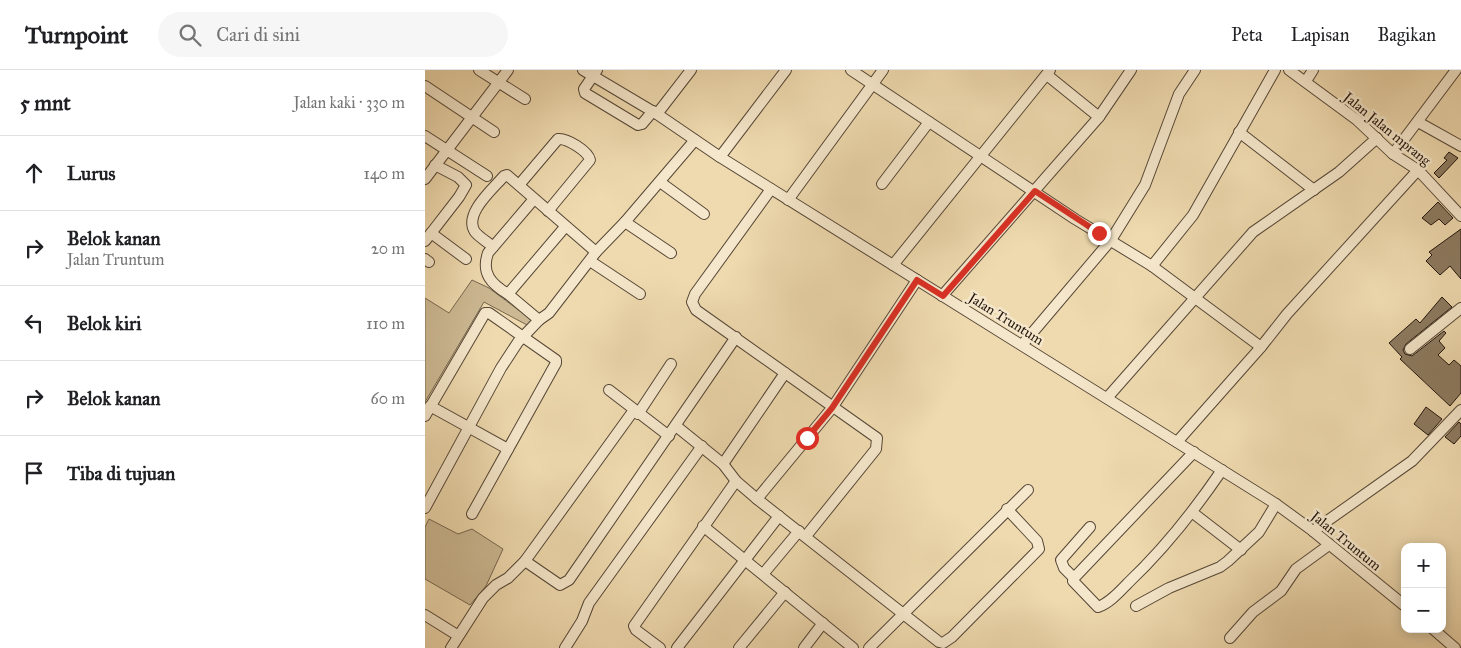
<!DOCTYPE html>
<html lang="id">
<meta charset="utf-8">
<style>
body{margin:0;font-family:"IM FELL Great Primer",serif;background:#f6f6f6;color:#202124}
.controls{position:absolute;right:15px;bottom:15px;display:grid;overflow:hidden;border-radius:10px;box-shadow:0 2px 12px #0003}
.controls button{width:45px;height:45px;display:grid;place-items:center;padding:0;border:0;border-bottom:1px solid #e0e0e0;background:#fff;color:#202124;font:25px sans-serif}
.stop{position:absolute;width:15px;height:15px;margin:-11px;border:4px solid #d93025;border-radius:50%;background:#fff}
.stop.end{background:#d93025;border-color:#fff;box-shadow:0 1px 5px #0008}
.list{margin:0;padding:0;list-style:none}
h2{display:flex;justify-content:space-between;align-items:center;height:65px;margin:0;padding:0 20px;font-size:21px}
h2 small{font-size:16px;font-weight:400;color:#757577}
.list li{display:grid;grid-template-columns:32px 1fr auto;gap:15px;align-items:center;box-sizing:border-box;height:75px;padding:0 20px;border-top:1px solid #e0e0e0}
.list b{display:block;font-size:19px;white-space:nowrap}
.list p{margin:0;font-size:16px;white-space:nowrap;color:#757577}
.list em{font-size:16px;font-style:normal;color:#757577}
.icon{flex:none;width:28px;height:28px;fill:none;stroke:currentColor;stroke-width:2;stroke-linecap:round;stroke-linejoin:round}
.map{position:relative;flex:none;width:1036px;height:578px;overflow:hidden}
header{display:flex;align-items:center;gap:30px;box-sizing:border-box;height:70px;padding:0 25px;background:#fff;border-bottom:1px solid #e0e0e0}
header strong{font-size:24px}
nav{display:flex;gap:28px;margin-inline-start:auto;font-size:18px}
.search{width:350px;height:45px;background:#f6f6f6;display:flex;align-items:center;gap:12px;box-sizing:border-box;padding:0 18px;border-radius:28px;color:#757577;font-size:19px}
main{display:flex}
aside{flex:1;background:#fff}
.map>svg:first-child{display:block}
.green{fill:#ccb993;stroke:#776750}
.building{fill:#8d7b61;stroke:#22150d}
.lines{fill:none;stroke-linecap:round;stroke-linejoin:round}
.minor-casing{stroke:#554636;stroke-width:12}
.minor{stroke:#f5e7cb;stroke-width:10}
.route{stroke:#d93025;stroke-width:6}
.labels{text-anchor:middle;dominant-baseline:central;stroke-width:5;stroke-linejoin:round;paint-order:stroke}
.street-label{font-size:14px;fill:#22150d;stroke:#f5e7cb}
</style>
<header>
<strong>Turnpoint</strong>
<div class="search"><svg class="icon" aria-label="search" viewBox="0 0 24 24"><circle cx="10" cy="10" r="6"/><path d="M15 15l6 6"/></svg>Cari di sini</div>
<nav><a>Peta</a><a>Lapisan</a><a>Bagikan</a></nav>
</header>
<main>
<aside>
<h2>5 mnt<small>Jalan kaki · 330 m</small></h2>
<ul class="list">
<li><svg class="icon" aria-label="ahead" viewBox="0 0 24 24"><path d="M12 20V5M6 11l6-6 6 6"/></svg><div><b>Lurus</b></div><em>140 m</em></li>
<li><svg class="icon" aria-label="right" viewBox="0 0 24 24"><path d="M7 20v-9h11M14 6l5 5-5 5"/></svg><div><b>Belok kanan</b><p>Jalan Truntum</p></div><em>20 m</em></li>
<li><svg class="icon" aria-label="left" viewBox="0 0 24 24"><path d="M17 20v-9H6M10 6l-5 5 5 5"/></svg><div><b>Belok kiri</b></div><em>110 m</em></li>
<li><svg class="icon" aria-label="right" viewBox="0 0 24 24"><path d="M7 20v-9h11M14 6l5 5-5 5"/></svg><div><b>Belok kanan</b></div><em>60 m</em></li>
<li><svg class="icon" aria-label="arrive" viewBox="0 0 24 24"><path d="M6 21V4h12l-3 4 3 4H6"/></svg><div><b>Tiba di tujuan</b></div></li>
</ul>
</aside>
<div class="map">
<svg width="1036" height="578" viewBox="0 0 1036 578">
<rect width="100%" height="100%" fill="#efdaaf"/>
<filter id="stains"><feTurbulence type="fractalNoise" baseFrequency=".004" numOctaves="4"/><feColorMatrix values="0 0 0 0 .2 0 0 0 0 .09 0 0 0 0 .02 0 0 0 .5 -.17"/></filter>
<radialGradient id="worn" r=".72"><stop offset=".6" stop-color="#630" stop-opacity="0"/><stop offset="1" stop-color="#630" stop-opacity=".3"/></radialGradient>
<g class="green">
<polygon points="47,210 64,218 107,250 102,255 59,232 0,332 0,228 24,243"/>
<polygon points="4,449 33,464 47,459 78,479 61,516 45,535 0,509 0,457"/>
</g>
<g class="building">
<polygon points="1024,82 1033,88 1014,108 1009,103 1022,90 1019,88"/>
<polygon points="1013,132 1028,148 1020,155 1014,149 1006,155 997,148"/>
<polygon points="1036,159 1036,209 1025,196 1015,205 1001,191 1007,185 1004,182"/>
<polygon points="1017,227 1027,237 981,274 978,280 980,284 987,286 1019,261 1021,263 1014,271 1020,278 1013,285 1024,295 1029,290 1036,296 1036,323 1025,336 975,289 977,287 964,273 991,249 995,253"/>
<polygon points="1001,337 1017,349 1003,365 989,354"/>
<polygon points="1034,352 1036,354 1036,366 1029,374 1020,367"/>
</g>
<g class="lines">
<defs>
<g id="minor">
<polyline points="54,0 100,29"/>
<polyline points="158,0 232,44 295,87 851,434 888,461 980,536"/>
<polyline points="172,0 159,19 160,23 213,55 217,54 228,41"/>
<polyline points="426,0 650,149 727,196 836,277"/>
<polyline points="864,0 932,50 968,84 993,100 1036,146"/>
<polyline points="622,5 674,47"/>
<polyline points="881,11 888,0"/>
<polyline points="0,16 69,62"/>
<polyline points="232,44 266,0"/>
<polyline points="993,52 1036,76"/>
<polyline points="814,62 889,120"/>
<polyline points="0,66 62,106"/>
<polyline points="968,84 1031,0"/>
<polyline points="295,87 361,0"/>
<polyline points="0,109 83,0"/>
<polyline points="235,112 279,144"/>
<polyline points="457,114 504,52"/>
<path d="M 94,115 L 133,69 C 142,68 163,81 165,90 L 123,141"/>
<polyline points="346,119 270,224 267,232 271,240 452,368 451,379 381,466"/>
<polyline points="363,130 458,0"/>
<polyline points="200,152 246,183"/>
<polyline points="140,157 83,224 114,250 124,243 171,182 200,152 270,70"/>
<polyline points="6,163 41,189"/>
<polyline points="0,171 34,127 41,115 33,107 10,95"/>
<path d="M 68,177 C 63,172 55,168 50,162 C 38,144 68,119 79,106 L 82,105 L 171,182"/>
<polyline points="0,189 4,192"/>
<polyline points="165,191 215,224"/>
<polyline points="468,195 625,0"/>
<polyline points="727,196 768,145 850,0"/>
<path d="M 83,224 C 66,214 56,203 63,183 L 109,129"/>
<polyline points="517,226 674,47 706,0"/>
<polyline points="597,275 686,170 720,115 754,24 770,0"/>
<polyline points="985,279 1036,238"/>
<polyline points="184,320 244,366"/>
<polyline points="682,328 828,162 914,102 952,68"/>
<polyline points="5,336 83,379"/>
<polyline points="213,344 246,294"/>
<polyline points="0,346 60,243 64,243 131,290 131,293 47,444"/>
<polyline points="251,356 298,394 311,411 332,429 514,572 518,573 527,567 614,479 612,471 582,439"/>
<polyline points="752,372 836,277 862,244 993,100"/>
<path d="M 769,382 L 649,508 L 648,511 L 673,537 C 685,533 695,521 703,513 C 739,479 769,441 797,400"/>
<polyline points="298,394 360,303"/>
<polyline points="332,429 407,338 492,210"/>
<polyline points="0,438 76,298 93,272 114,250"/>
<polyline points="768,443 816,480"/>
<polyline points="278,456 428,578"/>
<polyline points="888,461 987,391 1036,340"/>
<polyline points="100,491 135,515 144,510 311,267"/>
<polyline points="339,503 374,461"/>
<polyline points="649,508 639,498 636,490 665,457"/>
<polyline points="711,536 744,518 795,497 803,491 834,462 851,434"/>
<polyline points="0,545 32,565"/>
<polyline points="1008,559 1030,578"/>
<polyline points="805,568 828,542 856,521 871,499 904,475"/>
<polyline points="26,578 58,528 71,515 83,508 100,491 209,340"/>
<polyline points="140,578 157,551 164,533 277,376"/>
<polyline points="235,578 211,560 209,556 311,411"/>
<polyline points="252,578 354,446"/>
<polyline points="314,578 360,522"/>
<polyline points="379,578 398,553"/>
<polyline points="444,578 603,420"/>
</g>
</defs>
<use href="#minor" class="minor-casing"/>
<use href="#minor" class="minor"/>
</g>
<g class="lines">
<polyline class="route" points="382,368 407,338 492,210 518,226 610,121 674,163"/>
</g>
<g class="labels">
<g class="street-label">
<text transform="translate(962 59) rotate(39)">Jalan Jalan mprang</text>
<text transform="translate(581 249) rotate(32)">Jalan Truntum</text>
<text transform="translate(921 471) rotate(39)">Jalan Truntum</text>
</g>
</g>
<rect width="100%" height="100%" filter="url(#stains)"/>
<rect width="100%" height="100%" fill="url(#worn)"/>
</svg>
<div class="controls">
<button>+</button>
<button>−</button>
</div>
<div class="stop" style="left:382px;top:368px"></div>
<div class="stop end" style="left:674px;top:163px"></div>
</div>
</main>
